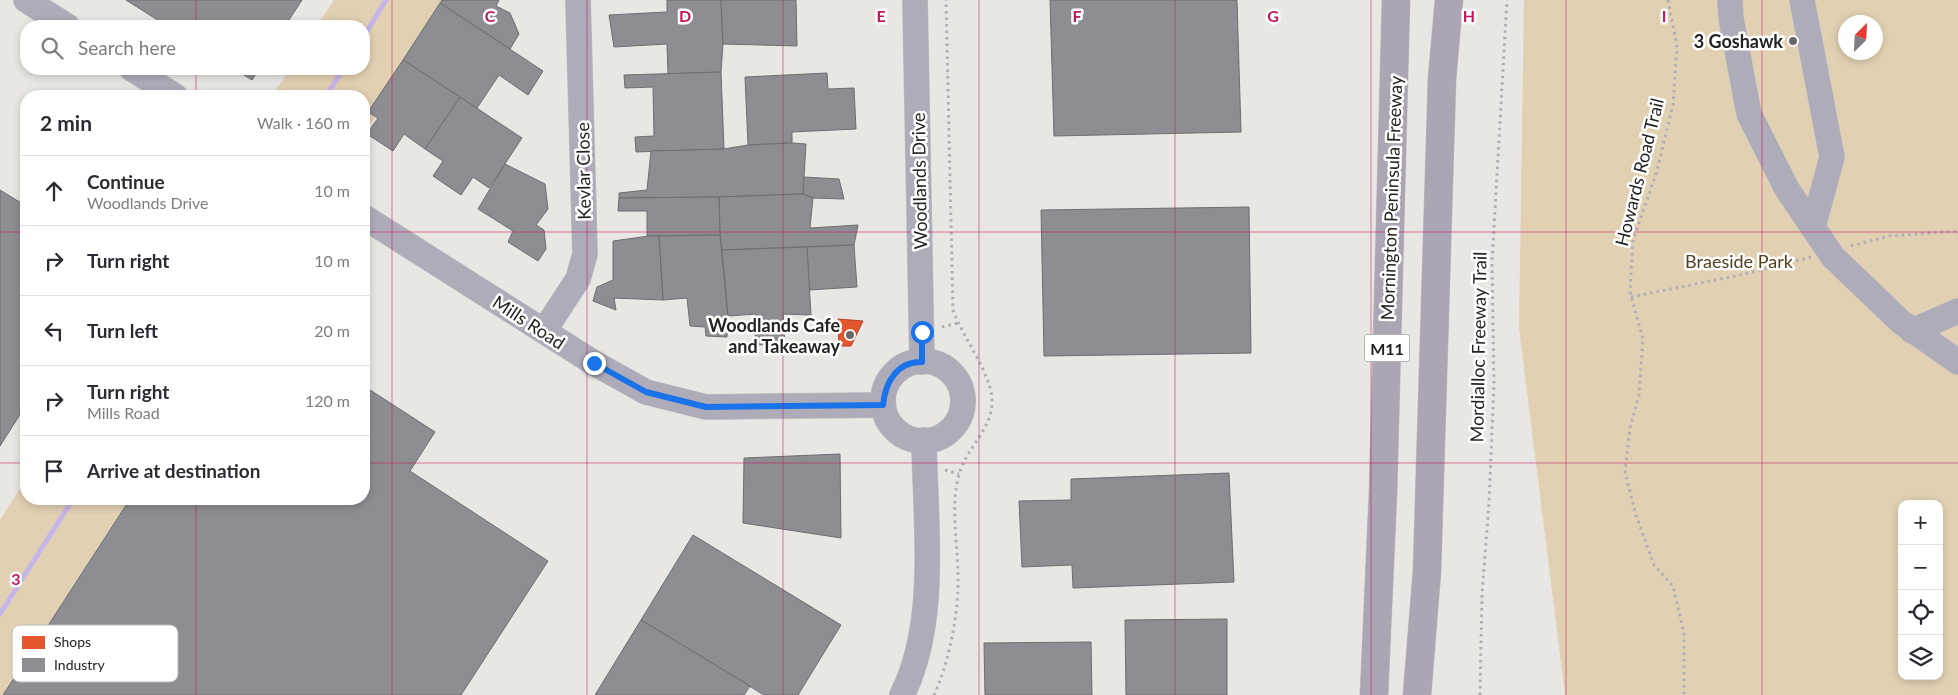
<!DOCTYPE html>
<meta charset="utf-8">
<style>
body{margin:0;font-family:Lato,sans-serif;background:#f7f7f7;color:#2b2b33}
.controls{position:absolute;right:15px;bottom:15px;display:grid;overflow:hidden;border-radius:10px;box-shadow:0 2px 8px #0003}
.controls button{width:45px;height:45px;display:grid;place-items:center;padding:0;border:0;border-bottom:1px solid #e1e1e2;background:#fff;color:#2b2b33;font:25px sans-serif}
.compass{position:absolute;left:1838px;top:15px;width:45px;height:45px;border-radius:50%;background:#fff;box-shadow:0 2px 8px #0003;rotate:24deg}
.stop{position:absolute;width:15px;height:15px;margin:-11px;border:4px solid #1a73e8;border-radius:50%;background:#fff}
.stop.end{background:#1a73e8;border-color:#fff;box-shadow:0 1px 5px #0008}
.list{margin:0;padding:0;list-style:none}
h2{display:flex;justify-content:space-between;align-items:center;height:65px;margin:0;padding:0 20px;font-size:21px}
h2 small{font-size:16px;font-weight:400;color:#7c7c81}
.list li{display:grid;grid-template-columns:32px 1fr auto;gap:15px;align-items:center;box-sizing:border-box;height:70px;padding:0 20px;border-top:1px solid #e1e1e2}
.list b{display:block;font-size:19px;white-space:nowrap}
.list p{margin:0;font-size:16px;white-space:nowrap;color:#7c7c81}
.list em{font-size:16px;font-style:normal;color:#7c7c81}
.icon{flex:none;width:28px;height:28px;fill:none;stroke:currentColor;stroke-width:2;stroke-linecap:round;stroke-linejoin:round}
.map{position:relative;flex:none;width:1958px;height:695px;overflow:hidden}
.search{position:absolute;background:#fff;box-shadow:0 2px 8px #0003;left:20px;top:20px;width:350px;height:55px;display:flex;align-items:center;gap:12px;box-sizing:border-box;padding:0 18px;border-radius:20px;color:#7c7c81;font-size:19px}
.panel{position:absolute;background:#fff;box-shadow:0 2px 8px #0003;left:20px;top:90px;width:350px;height:415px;border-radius:20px}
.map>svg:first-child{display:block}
.green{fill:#e2d0b3;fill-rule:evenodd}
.shops{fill:#e4572e;stroke:#ab472a}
.industry{fill:#8d8d92;stroke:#6e6d70}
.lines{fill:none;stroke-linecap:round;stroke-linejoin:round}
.stream{stroke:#c5b5e9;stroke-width:5}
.minor-casing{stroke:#c5c4c2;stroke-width:26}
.highway-casing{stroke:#c5c4c2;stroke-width:29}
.path{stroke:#b1adb6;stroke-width:3;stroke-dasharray:2.5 4;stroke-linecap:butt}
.minor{stroke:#afacba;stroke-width:25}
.highway{stroke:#aca5b4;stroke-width:28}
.route{stroke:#1a73e8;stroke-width:6}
.grid{fill:none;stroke:#c2185b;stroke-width:1;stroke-opacity:0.55}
.poi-dot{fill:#6a6865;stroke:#fff;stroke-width:2}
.labels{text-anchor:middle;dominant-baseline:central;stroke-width:5;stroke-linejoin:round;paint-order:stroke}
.shield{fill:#fff;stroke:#666564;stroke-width:1}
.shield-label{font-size:16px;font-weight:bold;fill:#252321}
.poi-label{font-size:18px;font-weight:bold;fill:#252321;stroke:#fff;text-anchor:end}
.street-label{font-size:18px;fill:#252321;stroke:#fff}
.park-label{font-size:18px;fill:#53401f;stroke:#fff}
.key{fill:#fff;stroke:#bebdbc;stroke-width:1}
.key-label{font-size:14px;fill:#252321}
.grid-label{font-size:16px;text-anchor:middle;font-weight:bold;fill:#c2185b;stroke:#fff;stroke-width:5;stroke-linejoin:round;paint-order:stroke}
</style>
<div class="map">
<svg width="1958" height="695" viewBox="0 0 1958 695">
<rect width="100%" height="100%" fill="#e9e7e4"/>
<g class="green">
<polygon points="334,0 451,0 364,134 364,96 272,96 290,69 364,69 364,26 317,26"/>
<path d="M 1524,0 L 1958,0 L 1958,695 L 1565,695 L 1519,328 ZM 1846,22 L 1876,22 L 1876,52 L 1846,52 ZM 1902,504 L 1939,504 L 1939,676 L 1902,676 Z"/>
<polygon points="26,479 26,499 129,499 3,695 0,695 0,520"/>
</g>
<polygon class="shops" points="838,319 863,321 851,346 839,346"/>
<g class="industry">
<polygon points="126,0 302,0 285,26 167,26"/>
<polygon points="442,0 499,0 496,6 510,13 519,34 510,49 440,3"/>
<polygon points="667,0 721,0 723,44 721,72 668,74 667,44 614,47 609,15 667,12"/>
<polygon points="721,0 796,0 797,46 723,44"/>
<polygon points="1050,0 1237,0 1241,132 1054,136"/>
<polygon points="440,3 543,71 528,95 499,75 477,108 403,60"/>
<polygon points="403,60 460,97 425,149 404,134 393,151 367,134 378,118 368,112"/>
<polygon points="234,69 259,69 252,80"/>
<polygon points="721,72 724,149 636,152 635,137 654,136 653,87 625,88 624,75"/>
<polygon points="827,73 828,89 854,88 856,129 792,132 792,143 748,145 745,77"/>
<polygon points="460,97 522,138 489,188 473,177 461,195 433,176 443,161 425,149"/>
<polygon points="792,143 806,144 803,194 719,197 619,198 619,193 647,190 651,151 724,149 748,145"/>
<polygon points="505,164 545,184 548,209 536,225 544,230 546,249 538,261 508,242 513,231 478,209"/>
<polygon points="804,177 839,179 844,199 813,198 803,194"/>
<polygon points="0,190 26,206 26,405 0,446"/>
<polygon points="803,194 813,198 810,228 858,225 854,245 722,250 720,235 719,197"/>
<polygon points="719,197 720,235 647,236 647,211 618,211 619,198"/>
<polygon points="1249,207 1251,353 1044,356 1041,210"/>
<polygon points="720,235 728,316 727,337 706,336 705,327 690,326 687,298 663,300 659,236"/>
<polygon points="649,236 659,236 663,300 614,298 616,310 593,301 597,287 613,280 613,241"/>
<polygon points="854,245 857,287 809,290 807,247"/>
<polygon points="807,247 811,315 783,314 785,344 755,345 756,314 728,316 722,250"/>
<polygon points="364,386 435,432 410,471 548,561 461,695 3,695 130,499 364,499"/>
<polygon points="840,454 841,538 743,523 744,458"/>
<polygon points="1229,473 1234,582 1073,588 1072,565 1022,567 1019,501 1071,500 1071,479"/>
<polygon points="693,535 841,625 798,695 764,695 641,620"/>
<polygon points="1227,619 1227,695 1126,695 1125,620"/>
<polygon points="641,620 750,686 744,695 595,695"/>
<polygon points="1091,642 1092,695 985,695 984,643"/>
</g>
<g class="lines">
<g class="stream">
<polyline points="364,36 386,0"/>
<polyline points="326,96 343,69"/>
<polyline points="0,614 73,499"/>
</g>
<defs>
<g id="minor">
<polyline points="26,0 67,26"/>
<polyline points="915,0 922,362"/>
<polyline points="1730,0 1731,18 1749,114 1787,189 1833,257 1901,322 1958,362"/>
<polyline points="1802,0 1832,157 1813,227"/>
<polyline points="132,69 175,96"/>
<polyline points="364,217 594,363 646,392 706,407 883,405"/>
<polyline points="544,331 578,279 585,254 578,0"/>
<polyline points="1912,331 1958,311"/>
<circle cx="923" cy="401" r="40"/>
<path d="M 902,695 C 939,622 925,521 924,440"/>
</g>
<g id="highway">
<polyline points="1374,695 1383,493 1396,0"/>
<polyline points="1417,695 1427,571 1442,79 1449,0"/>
</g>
</defs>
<use href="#minor" class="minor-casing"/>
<use href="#highway" class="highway-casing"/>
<g class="path">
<polyline points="1668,0 1677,46 1673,105 1656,174 1633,240 1630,292 1643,339 1639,395 1630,428 1625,472 1636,515 1654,565 1673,586 1684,633 1684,695"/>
<polyline points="1851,246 1889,236 1958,231"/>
<polyline points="1631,297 1745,274 1811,257"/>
<polyline points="942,327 958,323"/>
<polyline points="945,470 959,474"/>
<path d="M 934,695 C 949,663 959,612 958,577 C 958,544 950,507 959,475 C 965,449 994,428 992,399 C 990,371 963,338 953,310 L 946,0"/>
<polyline points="1480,695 1482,594 1489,503 1494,384 1492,262 1507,0"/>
</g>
<use href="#minor" class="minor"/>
<use href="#highway" class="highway"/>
</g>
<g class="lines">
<path class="route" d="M 594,363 L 646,392 L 706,407 L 883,405 C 885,383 897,361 922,362 L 922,332"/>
</g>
<path class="grid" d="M 196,0 L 196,26M 392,0 L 392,695M 587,0 L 587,695M 783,0 L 783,695M 979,0 L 979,695M 1175,0 L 1175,695M 1371,0 L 1371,695M 1566,0 L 1566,695M 1762,0 L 1762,695M 196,69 L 196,96M 0,232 L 26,232M 364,232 L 1958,232M 0,463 L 26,463M 364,463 L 1958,463M 196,499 L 196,695"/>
<g class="poi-dot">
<circle cx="1793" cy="41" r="5"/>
<circle cx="850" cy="335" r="5"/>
</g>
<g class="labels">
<rect class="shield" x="1364.5" y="334.5" width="45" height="27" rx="4"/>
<g class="shield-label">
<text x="1387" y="348">M11</text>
</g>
<g class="poi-label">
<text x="1783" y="41">3 Goshawk</text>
<text x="840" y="325">Woodlands Cafe<tspan x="840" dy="21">and Takeaway</tspan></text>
</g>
<g class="street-label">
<text transform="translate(583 171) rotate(-91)">Kevlar Close</text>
<text transform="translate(1639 172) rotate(-76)">Howards Road Trail</text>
<text transform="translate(919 181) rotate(-91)">Woodlands Drive</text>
<text transform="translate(1391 198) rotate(-88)">Mornington Peninsula Freeway</text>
<text transform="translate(529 322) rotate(33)">Mills Road</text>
<text transform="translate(1478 347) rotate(-89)">Mordialloc Freeway Trail</text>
</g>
<g class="park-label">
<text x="1739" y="261">Braeside Park</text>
</g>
</g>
<rect x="12" y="625" width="166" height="57" rx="8" class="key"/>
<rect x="22" y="636" width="23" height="13" fill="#e4572e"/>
<rect x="22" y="658" width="23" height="14" fill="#8d8d92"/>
<g class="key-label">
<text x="54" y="647">Shops</text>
<text x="54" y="670">Industry</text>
</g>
<g class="grid-label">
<text x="490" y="22">C</text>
<text x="685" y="22">D</text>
<text x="881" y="22">E</text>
<text x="1077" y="22">F</text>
<text x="1273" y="22">G</text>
<text x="1469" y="22">H</text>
<text x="1664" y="22">I</text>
<text x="16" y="585">3</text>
</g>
</svg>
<div class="controls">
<button>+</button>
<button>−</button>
<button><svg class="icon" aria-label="locate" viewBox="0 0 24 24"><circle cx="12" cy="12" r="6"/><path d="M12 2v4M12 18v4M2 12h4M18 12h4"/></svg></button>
<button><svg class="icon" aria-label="layers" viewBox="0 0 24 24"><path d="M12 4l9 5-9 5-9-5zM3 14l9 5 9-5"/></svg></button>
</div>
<svg class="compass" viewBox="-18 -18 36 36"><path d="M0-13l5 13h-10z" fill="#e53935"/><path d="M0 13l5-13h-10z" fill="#7c7c81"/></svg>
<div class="stop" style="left:922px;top:332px"></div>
<div class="stop end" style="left:594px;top:363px"></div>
<div class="search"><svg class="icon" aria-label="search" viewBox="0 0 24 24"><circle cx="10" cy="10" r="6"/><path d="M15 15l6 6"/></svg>Search here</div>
<section class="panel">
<h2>2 min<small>Walk · 160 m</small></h2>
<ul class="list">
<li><svg class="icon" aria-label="ahead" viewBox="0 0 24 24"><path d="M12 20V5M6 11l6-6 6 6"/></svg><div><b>Continue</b><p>Woodlands Drive</p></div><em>10 m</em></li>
<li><svg class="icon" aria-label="right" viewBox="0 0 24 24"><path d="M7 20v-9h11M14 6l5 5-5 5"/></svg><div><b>Turn right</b></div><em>10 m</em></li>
<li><svg class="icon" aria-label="left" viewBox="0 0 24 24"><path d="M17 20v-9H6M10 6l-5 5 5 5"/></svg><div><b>Turn left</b></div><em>20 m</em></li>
<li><svg class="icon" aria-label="right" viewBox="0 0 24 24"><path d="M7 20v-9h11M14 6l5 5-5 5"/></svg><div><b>Turn right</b><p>Mills Road</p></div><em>120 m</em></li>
<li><svg class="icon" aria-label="arrive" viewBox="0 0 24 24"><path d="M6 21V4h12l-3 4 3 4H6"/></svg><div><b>Arrive at destination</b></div></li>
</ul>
</section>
</div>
